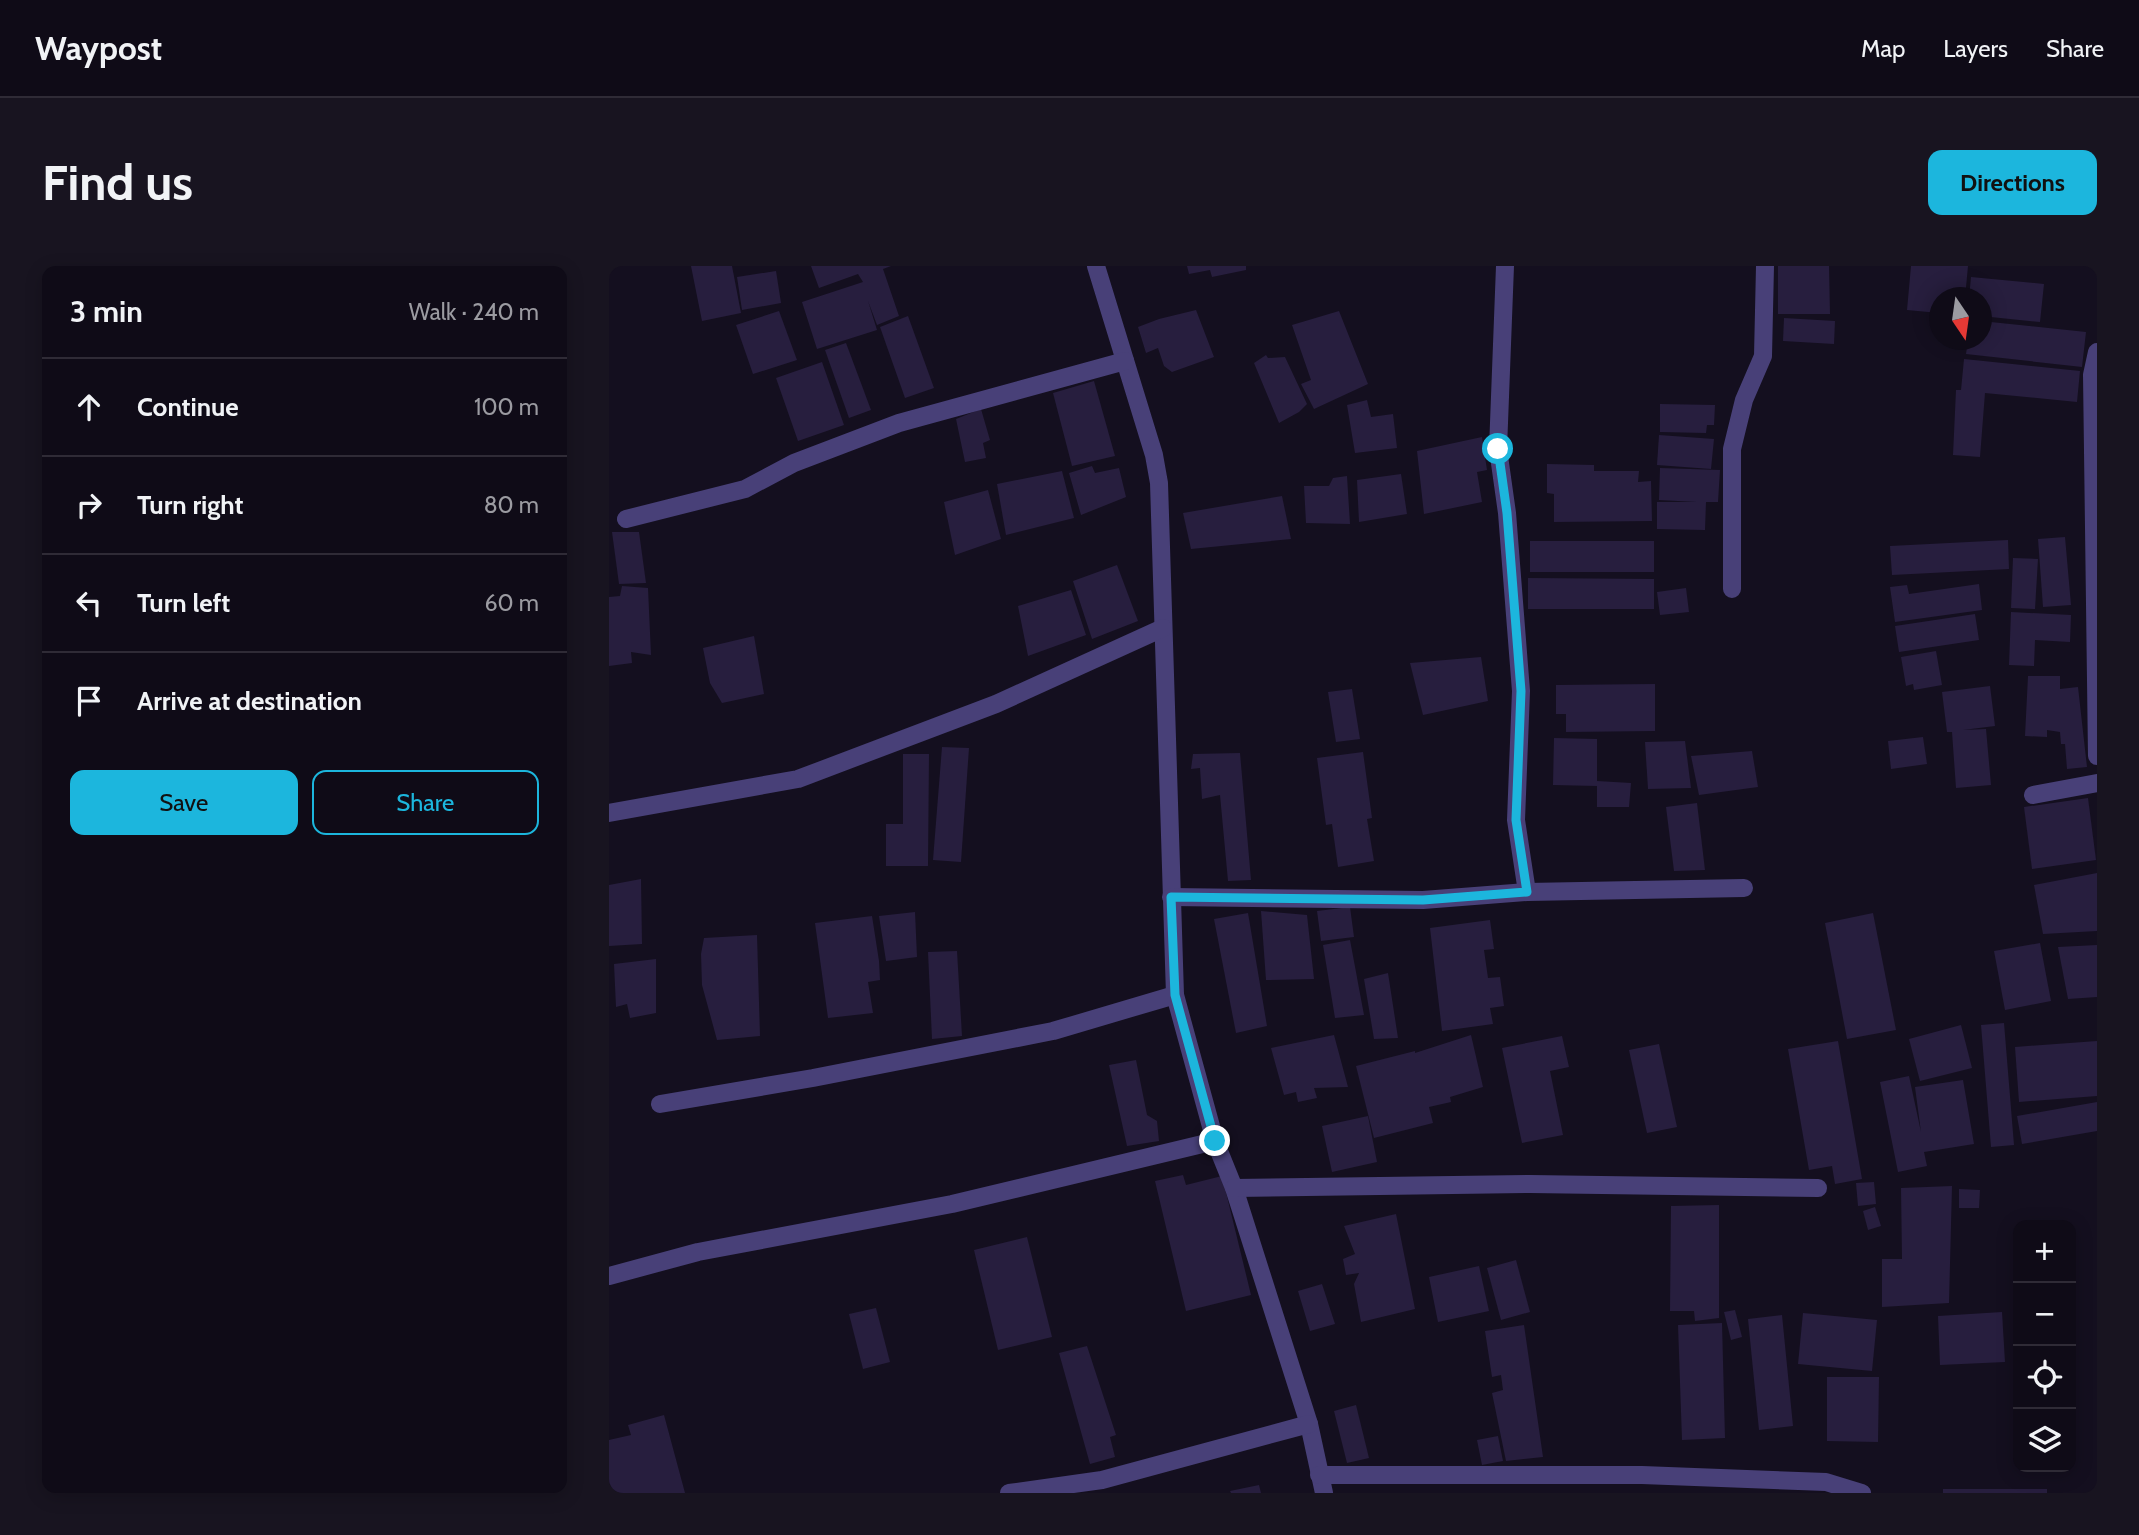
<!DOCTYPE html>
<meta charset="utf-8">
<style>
body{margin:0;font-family:Cabin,sans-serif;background:#181420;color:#f1f3f6}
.controls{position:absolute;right:21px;bottom:21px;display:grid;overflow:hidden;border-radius:14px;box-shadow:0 4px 18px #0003}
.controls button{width:63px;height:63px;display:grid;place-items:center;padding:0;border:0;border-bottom:2px solid #2f2b36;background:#0f0b17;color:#f1f3f6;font:35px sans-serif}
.compass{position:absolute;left:1320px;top:21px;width:63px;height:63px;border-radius:50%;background:#0f0b17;box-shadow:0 4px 18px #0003;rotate:167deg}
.stop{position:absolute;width:21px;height:21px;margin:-16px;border:5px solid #1cb6dd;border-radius:50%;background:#fff}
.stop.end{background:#1cb6dd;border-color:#fff;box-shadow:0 2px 7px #0008}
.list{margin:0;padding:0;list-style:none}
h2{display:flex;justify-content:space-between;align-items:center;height:91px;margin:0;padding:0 28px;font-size:30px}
h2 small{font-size:23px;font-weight:400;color:#9b9ba1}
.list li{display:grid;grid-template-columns:46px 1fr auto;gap:21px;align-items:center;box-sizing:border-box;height:98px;padding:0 28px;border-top:2px solid #2f2b36}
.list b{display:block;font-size:26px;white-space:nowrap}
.list em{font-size:23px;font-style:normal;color:#9b9ba1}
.actions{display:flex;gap:14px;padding:21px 28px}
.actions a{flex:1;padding:16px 0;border:2px solid #1cb6dd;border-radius:14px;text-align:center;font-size:24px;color:#1cb6dd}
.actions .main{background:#1cb6dd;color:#111}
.icon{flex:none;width:38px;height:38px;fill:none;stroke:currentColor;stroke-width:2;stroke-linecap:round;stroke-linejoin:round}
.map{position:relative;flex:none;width:1488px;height:1227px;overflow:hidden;border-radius:14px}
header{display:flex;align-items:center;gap:42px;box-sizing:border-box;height:98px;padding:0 35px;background:#0f0b17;border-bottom:2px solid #2f2b36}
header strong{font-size:33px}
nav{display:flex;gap:38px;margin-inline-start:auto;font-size:24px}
.intro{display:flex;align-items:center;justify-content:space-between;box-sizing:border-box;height:168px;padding:0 42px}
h1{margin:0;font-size:49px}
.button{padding:18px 32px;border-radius:14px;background:#1cb6dd;color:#111;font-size:24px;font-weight:700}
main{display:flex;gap:42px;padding:0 42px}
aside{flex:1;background:#0f0b17;border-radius:14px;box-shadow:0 4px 18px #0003}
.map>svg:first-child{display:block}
.building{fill:#271e3e}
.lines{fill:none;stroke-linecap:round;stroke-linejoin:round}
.minor{stroke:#484078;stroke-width:18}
.route{stroke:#1cb6dd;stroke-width:9}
</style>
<header>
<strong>Waypost</strong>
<nav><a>Map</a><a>Layers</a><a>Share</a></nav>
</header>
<div class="intro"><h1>Find us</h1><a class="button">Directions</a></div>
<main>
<aside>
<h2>3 min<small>Walk · 240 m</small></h2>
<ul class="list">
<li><svg class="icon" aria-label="ahead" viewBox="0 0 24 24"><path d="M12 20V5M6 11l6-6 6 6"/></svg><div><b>Continue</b></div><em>100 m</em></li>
<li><svg class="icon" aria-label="right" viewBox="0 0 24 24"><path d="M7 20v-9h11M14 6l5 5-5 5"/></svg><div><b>Turn right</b></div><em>80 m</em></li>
<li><svg class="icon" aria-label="left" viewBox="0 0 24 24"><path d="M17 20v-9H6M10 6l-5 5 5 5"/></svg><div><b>Turn left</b></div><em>60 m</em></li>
<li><svg class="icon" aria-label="arrive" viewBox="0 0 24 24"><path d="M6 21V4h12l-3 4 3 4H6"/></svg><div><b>Arrive at destination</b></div></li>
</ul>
<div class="actions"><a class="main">Save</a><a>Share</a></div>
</aside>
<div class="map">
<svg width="1488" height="1227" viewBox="0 0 1488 1227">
<rect width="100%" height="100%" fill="#140f1f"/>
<g class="building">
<polygon points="82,0 123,0 132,47 93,55"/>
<polygon points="202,0 282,0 274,3 290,50 268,59 259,35 268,64 208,83 193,36 254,16 249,8 210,22"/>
<polygon points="578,0 637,0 637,4 603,11 601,4 580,8"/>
<polygon points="1169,0 1220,0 1221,48 1169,48"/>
<polygon points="1302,0 1359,0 1356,32 1330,32 1330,47 1298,44"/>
<polygon points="167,5 172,37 133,44 128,11"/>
<polygon points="1362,11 1435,18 1431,56 1372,50 1372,32 1360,32"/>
<polygon points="587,44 605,91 563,106 555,100 549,82 537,87 529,61 550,53"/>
<polygon points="170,45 188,94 144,108 127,59"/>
<polygon points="730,45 759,118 705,143 692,118 702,114 683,59"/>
<polygon points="299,50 325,122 296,132 271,61"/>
<polygon points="1175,52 1226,55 1225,78 1174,75"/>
<polygon points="1372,55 1477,66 1473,101 1357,88 1359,74 1372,74"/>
<polygon points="237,77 262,144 240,152 216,84"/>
<polygon points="657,89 659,92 676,91 698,138 690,146 670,157 645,97"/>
<polygon points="1355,93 1471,105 1468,136 1376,127 1371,191 1344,189 1347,124 1352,124"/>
<polygon points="213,96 235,159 189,175 167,112"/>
<polygon points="485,115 506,190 463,200 444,127"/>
<polygon points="758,134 762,151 784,148 788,182 746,187 738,139"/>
<polygon points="1051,138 1106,139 1105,159 1098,159 1097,167 1051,166"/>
<polygon points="372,143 381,174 374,177 377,192 356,196 347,153"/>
<polygon points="1050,169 1105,173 1102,203 1048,199"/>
<polygon points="873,171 878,204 868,206 873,236 815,248 808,185"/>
<polygon points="938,198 985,199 985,205 1030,205 1029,216 1042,215 1043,255 945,256 945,228 938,227"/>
<polygon points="483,200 486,207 510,202 517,231 472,249 460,207"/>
<polygon points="1051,202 1111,204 1109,236 1097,236 1096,264 1048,263 1048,236 1088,236 1050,234"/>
<polygon points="453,205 465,252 397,269 388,218"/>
<polygon points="792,208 798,248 750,256 748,214"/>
<polygon points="738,210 741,258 697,257 695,220 720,220 724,212"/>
<polygon points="379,224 392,273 346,289 335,236"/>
<polygon points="673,230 682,273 582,283 574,247"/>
<polygon points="3,266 30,266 37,317 10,318"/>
<polygon points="1456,271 1462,339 1434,341 1429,273"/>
<polygon points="1399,274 1400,303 1283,309 1281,280"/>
<rect x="921" y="275" width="124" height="31"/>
<polygon points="1404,292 1429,293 1426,343 1402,342"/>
<polygon points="508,299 529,355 483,373 464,315"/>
<polygon points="919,312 1045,313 1045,343 919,343"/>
<polygon points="1370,318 1373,344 1286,356 1281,321 1298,319 1300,328"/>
<polygon points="13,320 39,322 42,389 22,386 23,397 0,400 0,331 11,330"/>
<polygon points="1077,322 1080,346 1051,349 1048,326"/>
<polygon points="462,324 477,369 419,390 409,340"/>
<polygon points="1402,346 1462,349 1461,376 1426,374 1425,400 1400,399"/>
<polygon points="1366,348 1370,374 1290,386 1286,360"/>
<polygon points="145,370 155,428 113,437 101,417 94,382"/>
<polygon points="1327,385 1333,419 1305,424 1304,418 1297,420 1292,391"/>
<polygon points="872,391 879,435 814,449 801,397"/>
<polygon points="1419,410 1451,410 1451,423 1469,421 1478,501 1458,503 1456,478 1452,478 1451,466 1438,464 1438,471 1416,470"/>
<polygon points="1046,418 1046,465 957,466 957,448 947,448 947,419"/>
<polygon points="1381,420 1386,460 1354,464 1377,463 1382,519 1347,522 1343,466 1338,466 1333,426"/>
<polygon points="743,423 751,473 727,476 719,426"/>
<polygon points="1314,471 1318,498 1282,503 1279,475"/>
<polygon points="945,472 988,473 988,515 1022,517 1020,541 988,541 988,520 944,519"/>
<polygon points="1076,475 1082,522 1039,523 1036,476"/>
<polygon points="333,481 360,482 352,596 324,594"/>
<polygon points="1143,485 1149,521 1090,529 1082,490"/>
<polygon points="754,486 763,552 758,553 765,595 729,601 723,558 717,559 708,492"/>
<polygon points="631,487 642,614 619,615 611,529 593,533 591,502 582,503 584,488"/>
<polygon points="294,488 320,488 319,600 277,600 277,558 294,558"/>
<polygon points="1479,532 1487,594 1423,603 1415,541"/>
<polygon points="1088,537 1096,604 1065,605 1057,541"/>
<polygon points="1488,607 1488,665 1434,668 1425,619"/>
<polygon points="32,613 33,678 0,680 0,619"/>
<polygon points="741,641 745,671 712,675 708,645"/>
<polygon points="652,645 698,649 705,713 657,714"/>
<polygon points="306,646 308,691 277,695 270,650"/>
<polygon points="639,647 658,760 627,767 605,653"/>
<polygon points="1264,647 1287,764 1238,773 1216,657"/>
<polygon points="263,650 270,695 271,714 259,716 264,747 219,752 206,657"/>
<polygon points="881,654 885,683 875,684 879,712 891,711 895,740 881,742 884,758 833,765 821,662"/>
<polygon points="148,669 151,770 108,774 93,719 92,688 95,672"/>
<polygon points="741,674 755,749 726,752 714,679"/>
<polygon points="1431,677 1442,735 1396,744 1385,685"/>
<polygon points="1488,679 1488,731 1459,733 1449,681"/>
<polygon points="348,685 353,770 323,773 319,686"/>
<polygon points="47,693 47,747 21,752 18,738 7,741 5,698"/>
<polygon points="779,707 789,772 765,773 755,713"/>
<polygon points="1395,757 1405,879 1382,881 1372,759"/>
<polygon points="1352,759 1363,802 1311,815 1300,773"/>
<polygon points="725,769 739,821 705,822 708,832 689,836 687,826 675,829 662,782"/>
<polygon points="862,769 874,821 841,831 842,836 820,841 824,857 765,872 747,800 806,785 806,787"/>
<polygon points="953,770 960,801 941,805 954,869 913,877 893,782"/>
<polygon points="1229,775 1253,913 1226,918 1223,900 1200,904 1179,783"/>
<polygon points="1488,775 1488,830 1410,836 1406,781"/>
<polygon points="1050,778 1068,861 1038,867 1020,784"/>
<polygon points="527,794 538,849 548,855 550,875 518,880 500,799"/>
<polygon points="1300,810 1312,866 1306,821 1354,814 1365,878 1315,886 1318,900 1289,906 1271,816"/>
<polygon points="1488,836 1488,865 1413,878 1408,850"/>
<polygon points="759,850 768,896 723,906 713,860"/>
<polygon points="574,909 577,919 613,910 642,1029 577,1045 546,915"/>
<polygon points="1265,916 1267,938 1249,940 1247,917"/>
<polygon points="1343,920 1340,1037 1273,1041 1273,993 1293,993 1292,922"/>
<polygon points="1350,923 1371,924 1370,942 1350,942"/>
<polygon points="1110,939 1110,1052 1086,1055 1085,1045 1061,1045 1062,940"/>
<polygon points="1266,941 1272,960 1259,964 1254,945"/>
<polygon points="787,948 806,1043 752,1056 745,1018 750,1007 737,1009 734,993 746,988 735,960"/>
<polygon points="418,971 443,1071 389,1084 365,984"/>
<polygon points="907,994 921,1046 892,1054 878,1002"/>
<polygon points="870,1000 880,1045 829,1056 820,1011"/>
<polygon points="713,1018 726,1058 701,1065 689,1025"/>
<polygon points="267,1042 281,1096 254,1103 240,1048"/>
<polygon points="1126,1044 1133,1071 1122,1074 1115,1046"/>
<polygon points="1393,1046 1396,1096 1331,1099 1329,1050"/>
<polygon points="1194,1047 1268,1054 1263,1105 1189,1098"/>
<polygon points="1173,1049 1184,1160 1150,1164 1139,1053"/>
<polygon points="1113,1057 1116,1172 1073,1174 1069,1059"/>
<polygon points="915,1059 934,1191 897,1195 883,1127 894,1124 892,1109 883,1111 876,1065"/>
<polygon points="478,1080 507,1169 501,1171 506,1191 481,1198 450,1087"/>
<polygon points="1218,1111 1270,1111 1269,1176 1218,1175"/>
<polygon points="747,1139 760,1192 738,1197 725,1145"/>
<polygon points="55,1149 76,1227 0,1227 0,1174 22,1169 19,1159"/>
<polygon points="889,1170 894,1195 873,1199 868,1174"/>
<polygon points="650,1219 652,1227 622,1227 621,1225"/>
<rect x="1334" y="1223" width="104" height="4"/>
</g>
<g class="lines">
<g class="minor">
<polyline points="487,0 545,189 550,217 566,729 606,875 625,922 700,1158 715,1227"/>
<polyline points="896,0 889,183 898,247 912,425 907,554 918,626"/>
<polyline points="1488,86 1483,109 1488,490"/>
<polyline points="17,253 136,223 185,197 290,157 516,95"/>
<polyline points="1123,323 1123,183 1135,134 1154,90 1156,0"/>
<polyline points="1424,529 1488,517"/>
<polyline points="0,547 189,513 387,438 554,362"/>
<polyline points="562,631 814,634 918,626 1135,622"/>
<polyline points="51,838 204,812 444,765 566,729"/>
<polyline points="625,922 921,918 1209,922"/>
<polyline points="0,1010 89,986 343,938 606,875"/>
<polyline points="710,1209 1033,1209 1217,1216 1253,1227"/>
<polyline points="400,1227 493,1214 700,1158"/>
</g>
</g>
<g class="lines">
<polyline class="route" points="606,875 566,729 562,631 814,634 918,626 907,554 912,425 898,247 889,183"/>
</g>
</svg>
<div class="controls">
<button>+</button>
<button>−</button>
<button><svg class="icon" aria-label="locate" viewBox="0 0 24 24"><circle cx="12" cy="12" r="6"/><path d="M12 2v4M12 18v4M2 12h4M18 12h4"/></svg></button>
<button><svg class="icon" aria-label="layers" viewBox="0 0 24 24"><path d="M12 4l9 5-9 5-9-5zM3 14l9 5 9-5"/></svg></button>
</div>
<svg class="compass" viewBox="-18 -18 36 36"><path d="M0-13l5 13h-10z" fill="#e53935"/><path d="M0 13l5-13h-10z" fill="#9b9ba1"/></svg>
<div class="stop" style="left:889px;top:183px"></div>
<div class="stop end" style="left:606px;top:875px"></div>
</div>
</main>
